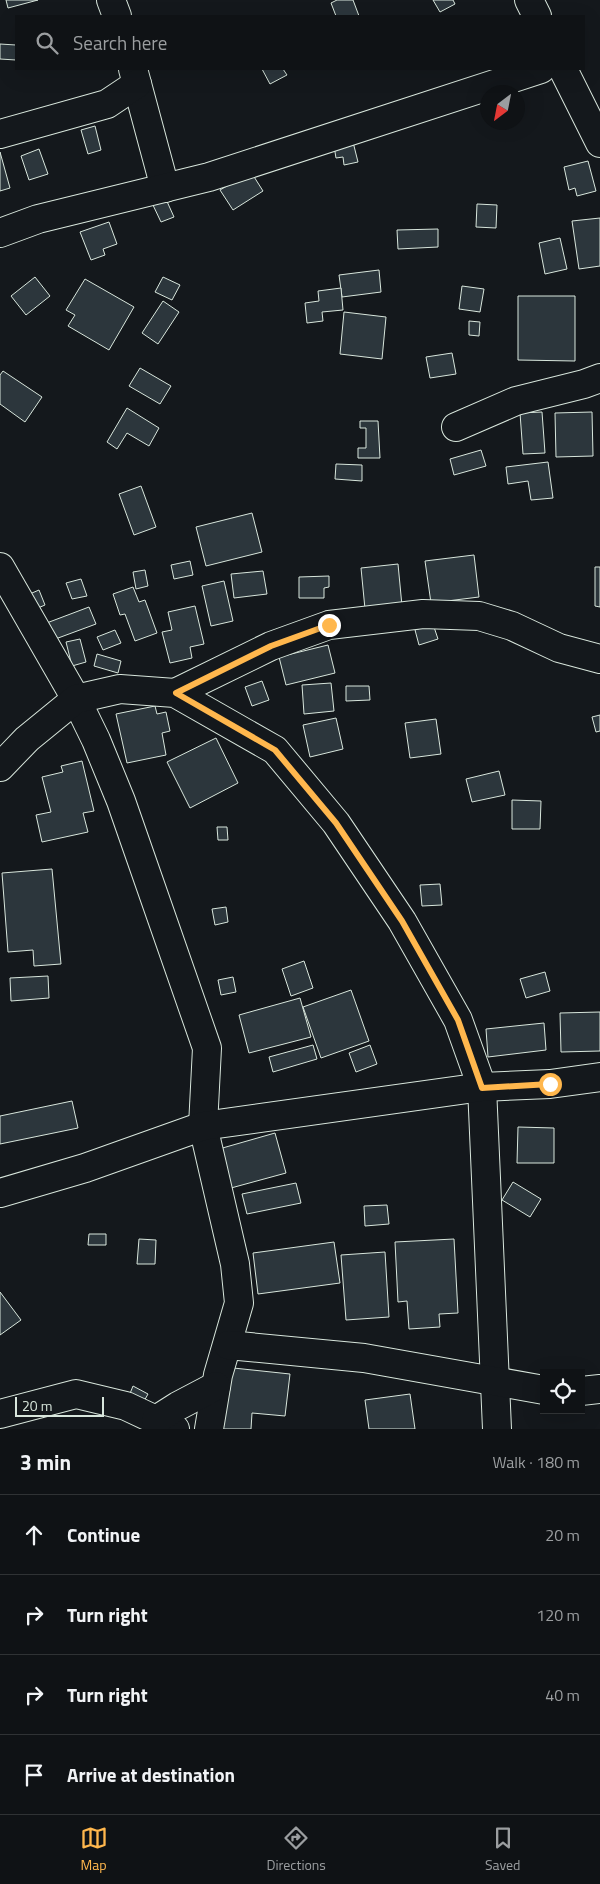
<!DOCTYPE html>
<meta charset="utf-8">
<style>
body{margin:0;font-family:"Titillium Web",sans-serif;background:#181b1e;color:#f1f3f6}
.controls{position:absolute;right:15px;bottom:15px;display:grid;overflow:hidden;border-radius:0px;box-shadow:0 5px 20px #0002}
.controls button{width:45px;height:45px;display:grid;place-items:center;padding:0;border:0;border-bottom:1px solid #2f3234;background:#0f1215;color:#f1f3f6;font:25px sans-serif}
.compass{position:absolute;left:480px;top:85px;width:45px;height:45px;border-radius:50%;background:#0f1215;box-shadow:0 5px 20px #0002;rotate:212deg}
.scale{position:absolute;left:15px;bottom:12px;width:89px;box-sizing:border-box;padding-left:5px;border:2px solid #d8e6dc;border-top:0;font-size:14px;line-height:18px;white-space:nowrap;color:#d8e6dc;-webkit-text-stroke:4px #14181c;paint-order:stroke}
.stop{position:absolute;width:15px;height:15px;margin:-11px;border:4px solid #ffb74d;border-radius:50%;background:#fff}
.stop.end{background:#ffb74d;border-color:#fff;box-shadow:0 1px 5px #0008}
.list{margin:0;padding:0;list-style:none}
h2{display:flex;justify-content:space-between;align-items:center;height:65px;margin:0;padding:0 20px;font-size:21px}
h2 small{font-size:16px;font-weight:400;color:#9b9ea0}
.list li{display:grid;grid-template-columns:32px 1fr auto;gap:15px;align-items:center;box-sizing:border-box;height:80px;padding:0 20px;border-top:1px solid #2f3234}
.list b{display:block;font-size:19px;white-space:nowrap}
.list em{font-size:16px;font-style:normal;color:#9b9ea0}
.icon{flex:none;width:28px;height:28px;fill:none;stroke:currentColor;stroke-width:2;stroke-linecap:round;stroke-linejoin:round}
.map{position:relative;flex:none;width:600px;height:1429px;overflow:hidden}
.search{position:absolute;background:#0f1215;box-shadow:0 5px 20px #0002;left:15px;right:15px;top:15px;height:55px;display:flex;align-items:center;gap:12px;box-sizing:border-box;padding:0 18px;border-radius:0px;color:#9b9ea0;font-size:19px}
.sheet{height:385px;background:#0f1215}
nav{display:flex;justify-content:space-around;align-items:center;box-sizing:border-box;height:70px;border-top:1px solid #2f3234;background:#0f1215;font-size:14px;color:#9b9ea0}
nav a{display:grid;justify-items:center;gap:2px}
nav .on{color:#ffb74d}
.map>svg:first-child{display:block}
.building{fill:#2c363c;stroke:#d8e6dc}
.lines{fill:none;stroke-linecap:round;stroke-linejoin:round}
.minor-casing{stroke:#d8e6dc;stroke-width:30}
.minor{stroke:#14181c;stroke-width:28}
.route{stroke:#ffb74d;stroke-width:6}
</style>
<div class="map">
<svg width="600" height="1429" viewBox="0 0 600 1429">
<rect width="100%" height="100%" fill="#14181c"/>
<g class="building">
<polygon points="6,0 38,0 8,8"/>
<polygon points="337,0 353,0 359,16 336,16 331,3"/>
<polygon points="433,0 453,0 455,4 440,12"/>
<polygon points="0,44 16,45 16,60 0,59"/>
<polygon points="262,69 283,69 287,75 270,84"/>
<polygon points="95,126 101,150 88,154 81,130"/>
<polygon points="353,142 358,162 344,165 343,157 336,158 334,146"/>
<polygon points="39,149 48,174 29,180 21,156"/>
<polygon points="0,152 10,188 0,191"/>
<polygon points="588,161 596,191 577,196 575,188 569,190 564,167"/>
<polygon points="251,172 263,191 233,210 220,190"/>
<polygon points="165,197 174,217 161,222 152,203"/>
<polygon points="477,204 497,205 496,228 476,227"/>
<polygon points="600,218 600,266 579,269 572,221"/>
<polygon points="109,222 117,244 103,249 105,255 91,260 80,232"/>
<polygon points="438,229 438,247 398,249 397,230"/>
<polygon points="560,238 567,269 545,274 539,243"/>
<polygon points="379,270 381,292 342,297 339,275"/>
<polygon points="35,277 50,296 26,315 11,296"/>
<polygon points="163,277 180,285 172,300 155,292"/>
<polygon points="85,279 134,307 109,350 68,326 75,315 66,310"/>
<polygon points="462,286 484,289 480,312 459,309"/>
<polygon points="341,288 343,310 322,312 323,321 307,323 305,303 319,301 318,291"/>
<polygon points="518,296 575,296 575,361 518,360"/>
<polygon points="163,301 179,312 158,344 142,333"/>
<polygon points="344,312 386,317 382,359 340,354"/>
<polygon points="469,321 480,322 479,336 469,335"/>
<polygon points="452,353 456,374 430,378 426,357"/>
<polygon points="140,368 171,386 160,404 129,386"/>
<polygon points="3,371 42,397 25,422 0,404 0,375"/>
<polygon points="127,408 159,428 149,446 127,433 117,449 107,442"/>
<polygon points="542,412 545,453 523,454 520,413"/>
<polygon points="592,412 593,456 556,457 555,413"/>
<polygon points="360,421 378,421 380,458 358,458 358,448 366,448 366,428 360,428"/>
<polygon points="481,450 486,466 454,475 450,459"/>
<polygon points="548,462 553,498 531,500 528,481 508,484 506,467"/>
<polygon points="336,464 362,465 362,481 335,479"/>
<polygon points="141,486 156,527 134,535 119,494"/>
<polygon points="252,513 262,552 206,566 196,527"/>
<polygon points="474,555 479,597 431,603 425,561"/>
<polygon points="190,561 193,575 174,579 171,565"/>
<polygon points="398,564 402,606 365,609 361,568"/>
<polygon points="595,567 600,567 600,607 595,606"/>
<polygon points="145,570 148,586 136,589 133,572"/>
<polygon points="263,571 267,594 234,598 231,574"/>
<polygon points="329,576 329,587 324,588 324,598 299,598 299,577"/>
<polygon points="81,579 87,596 72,599 66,583"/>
<polygon points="224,581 233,621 211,626 202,586"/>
<polygon points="133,587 139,602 145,600 157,633 135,641 125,614 120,615 113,594"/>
<polygon points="39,590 45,605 31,611 25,596"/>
<polygon points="195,606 204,644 190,647 192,658 170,663 162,632 172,630 168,612"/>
<polygon points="89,607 96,624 50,641 44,624"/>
<polygon points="433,624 438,639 419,645 415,630"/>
<polygon points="115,630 121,643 103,650 97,637"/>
<polygon points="80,639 86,662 72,666 66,642"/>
<polygon points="328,645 335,673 286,685 279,657"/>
<polygon points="97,654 121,661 118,673 94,666"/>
<polygon points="262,681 269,700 252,706 245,687"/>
<polygon points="331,683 334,711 304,714 302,685"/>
<polygon points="346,686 369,686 370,700 346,701"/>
<polygon points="155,706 157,714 166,712 170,731 162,733 166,755 127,763 116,714"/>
<polygon points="600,715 600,731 596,732 592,717"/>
<polygon points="336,718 343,749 310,757 303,725"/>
<polygon points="436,719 441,754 410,758 405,723"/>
<polygon points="216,738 238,783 190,808 167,762"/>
<polygon points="82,761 94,811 83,813 88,832 42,842 36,815 51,812 42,777 63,772 61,766"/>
<polygon points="499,771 505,795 472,802 466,779"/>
<polygon points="512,800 541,801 540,829 512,829"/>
<polygon points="217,827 227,827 228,840 218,840"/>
<polygon points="52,869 61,964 34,966 33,950 8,952 2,873"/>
<polygon points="440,884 442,905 422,906 420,885"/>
<polygon points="226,907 228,922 215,925 212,909"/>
<polygon points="304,961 313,988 291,996 282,969"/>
<polygon points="545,972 550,991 526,998 520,979"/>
<polygon points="48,976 49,998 11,1001 10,978"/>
<polygon points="233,977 236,992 221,995 218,980"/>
<polygon points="351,990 369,1041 321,1058 303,1007"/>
<polygon points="300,998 311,1037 249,1053 239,1015"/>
<polygon points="600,1012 600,1051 561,1052 560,1013"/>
<polygon points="544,1023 546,1050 488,1057 486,1029"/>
<polygon points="313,1045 317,1059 273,1072 269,1057"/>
<polygon points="370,1045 377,1064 356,1072 349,1053"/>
<polygon points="72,1101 78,1128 0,1144 0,1116"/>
<polygon points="518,1127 554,1128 554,1163 517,1163"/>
<polygon points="275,1133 286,1173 231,1188 219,1149"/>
<polygon points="513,1182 541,1199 530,1217 502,1200"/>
<polygon points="296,1183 301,1203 247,1214 242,1194"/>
<polygon points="387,1205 389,1224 365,1226 364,1206"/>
<polygon points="89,1234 106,1234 106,1245 88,1245"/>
<polygon points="139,1239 156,1240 155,1264 137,1264"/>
<polygon points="454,1239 458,1313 439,1314 440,1327 409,1329 407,1301 398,1302 395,1242"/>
<polygon points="334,1242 340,1283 258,1294 253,1253"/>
<polygon points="385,1252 389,1317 346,1320 341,1255"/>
<polygon points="0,1292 21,1320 0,1335"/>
<polygon points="224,1367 290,1374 285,1416 252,1413 251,1429 218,1429"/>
<polygon points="133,1386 148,1394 143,1403 129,1396"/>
<polygon points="410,1394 415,1429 369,1429 365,1400"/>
</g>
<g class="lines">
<defs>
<g id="minor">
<polyline points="111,0 117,16"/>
<polyline points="529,0 537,16"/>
<polyline points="133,69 165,188"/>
<polyline points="563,69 600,143"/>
<polyline points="0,134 107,104 137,84"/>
<polyline points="0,233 38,219 209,177 541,69"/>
<polyline points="456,427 516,401 584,384 600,378"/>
<polyline points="0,567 76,699 96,740 121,801 207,1048 203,1126 235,1264 239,1303 218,1375 209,1429"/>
<polyline points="175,693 271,646 329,625 423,614 479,616 512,626 559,648 600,659"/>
<polyline points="0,767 27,739 76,699 120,689 175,693 275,750 336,823 402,921 458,1020 482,1087 497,1429"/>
<polyline points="0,1193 85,1168 203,1126 482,1087 550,1084 600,1077"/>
<polyline points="228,1345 364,1358 544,1390"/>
<polyline points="581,1391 600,1389"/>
<polyline points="0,1414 76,1394 126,1406 175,1429"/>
<polyline points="156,1420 178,1406 216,1386"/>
</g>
</defs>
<use href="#minor" class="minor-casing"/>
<use href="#minor" class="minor"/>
</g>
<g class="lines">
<polyline class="route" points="329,625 271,646 176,693 275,750 336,823 402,921 458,1020 482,1088 550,1084"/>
</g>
</svg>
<div class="controls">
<button><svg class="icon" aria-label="locate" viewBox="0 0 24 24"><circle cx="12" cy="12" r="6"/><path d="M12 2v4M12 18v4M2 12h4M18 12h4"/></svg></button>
</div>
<svg class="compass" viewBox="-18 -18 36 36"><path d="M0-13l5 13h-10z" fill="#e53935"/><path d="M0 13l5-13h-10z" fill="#9b9ea0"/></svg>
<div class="scale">20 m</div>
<div class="stop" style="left:550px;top:1084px"></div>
<div class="stop end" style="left:329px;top:625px"></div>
<div class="search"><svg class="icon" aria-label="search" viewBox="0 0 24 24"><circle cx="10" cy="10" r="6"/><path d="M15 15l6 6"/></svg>Search here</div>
</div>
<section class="sheet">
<h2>3 min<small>Walk · 180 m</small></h2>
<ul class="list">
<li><svg class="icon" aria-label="ahead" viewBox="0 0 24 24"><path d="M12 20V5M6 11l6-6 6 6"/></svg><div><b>Continue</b></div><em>20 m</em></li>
<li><svg class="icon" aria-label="right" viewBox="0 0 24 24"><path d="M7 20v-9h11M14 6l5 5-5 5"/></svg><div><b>Turn right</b></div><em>120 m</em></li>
<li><svg class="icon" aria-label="right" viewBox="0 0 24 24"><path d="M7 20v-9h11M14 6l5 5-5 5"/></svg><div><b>Turn right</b></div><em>40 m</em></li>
<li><svg class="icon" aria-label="arrive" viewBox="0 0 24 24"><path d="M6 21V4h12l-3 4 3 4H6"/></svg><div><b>Arrive at destination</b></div></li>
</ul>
</section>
<nav>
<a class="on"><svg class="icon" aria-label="map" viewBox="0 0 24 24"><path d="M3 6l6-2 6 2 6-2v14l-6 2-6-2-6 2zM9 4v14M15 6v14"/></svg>Map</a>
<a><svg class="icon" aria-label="directions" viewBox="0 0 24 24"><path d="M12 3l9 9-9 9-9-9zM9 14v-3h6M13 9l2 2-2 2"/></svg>Directions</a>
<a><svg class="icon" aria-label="saved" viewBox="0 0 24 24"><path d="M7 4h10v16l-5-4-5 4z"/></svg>Saved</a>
</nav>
